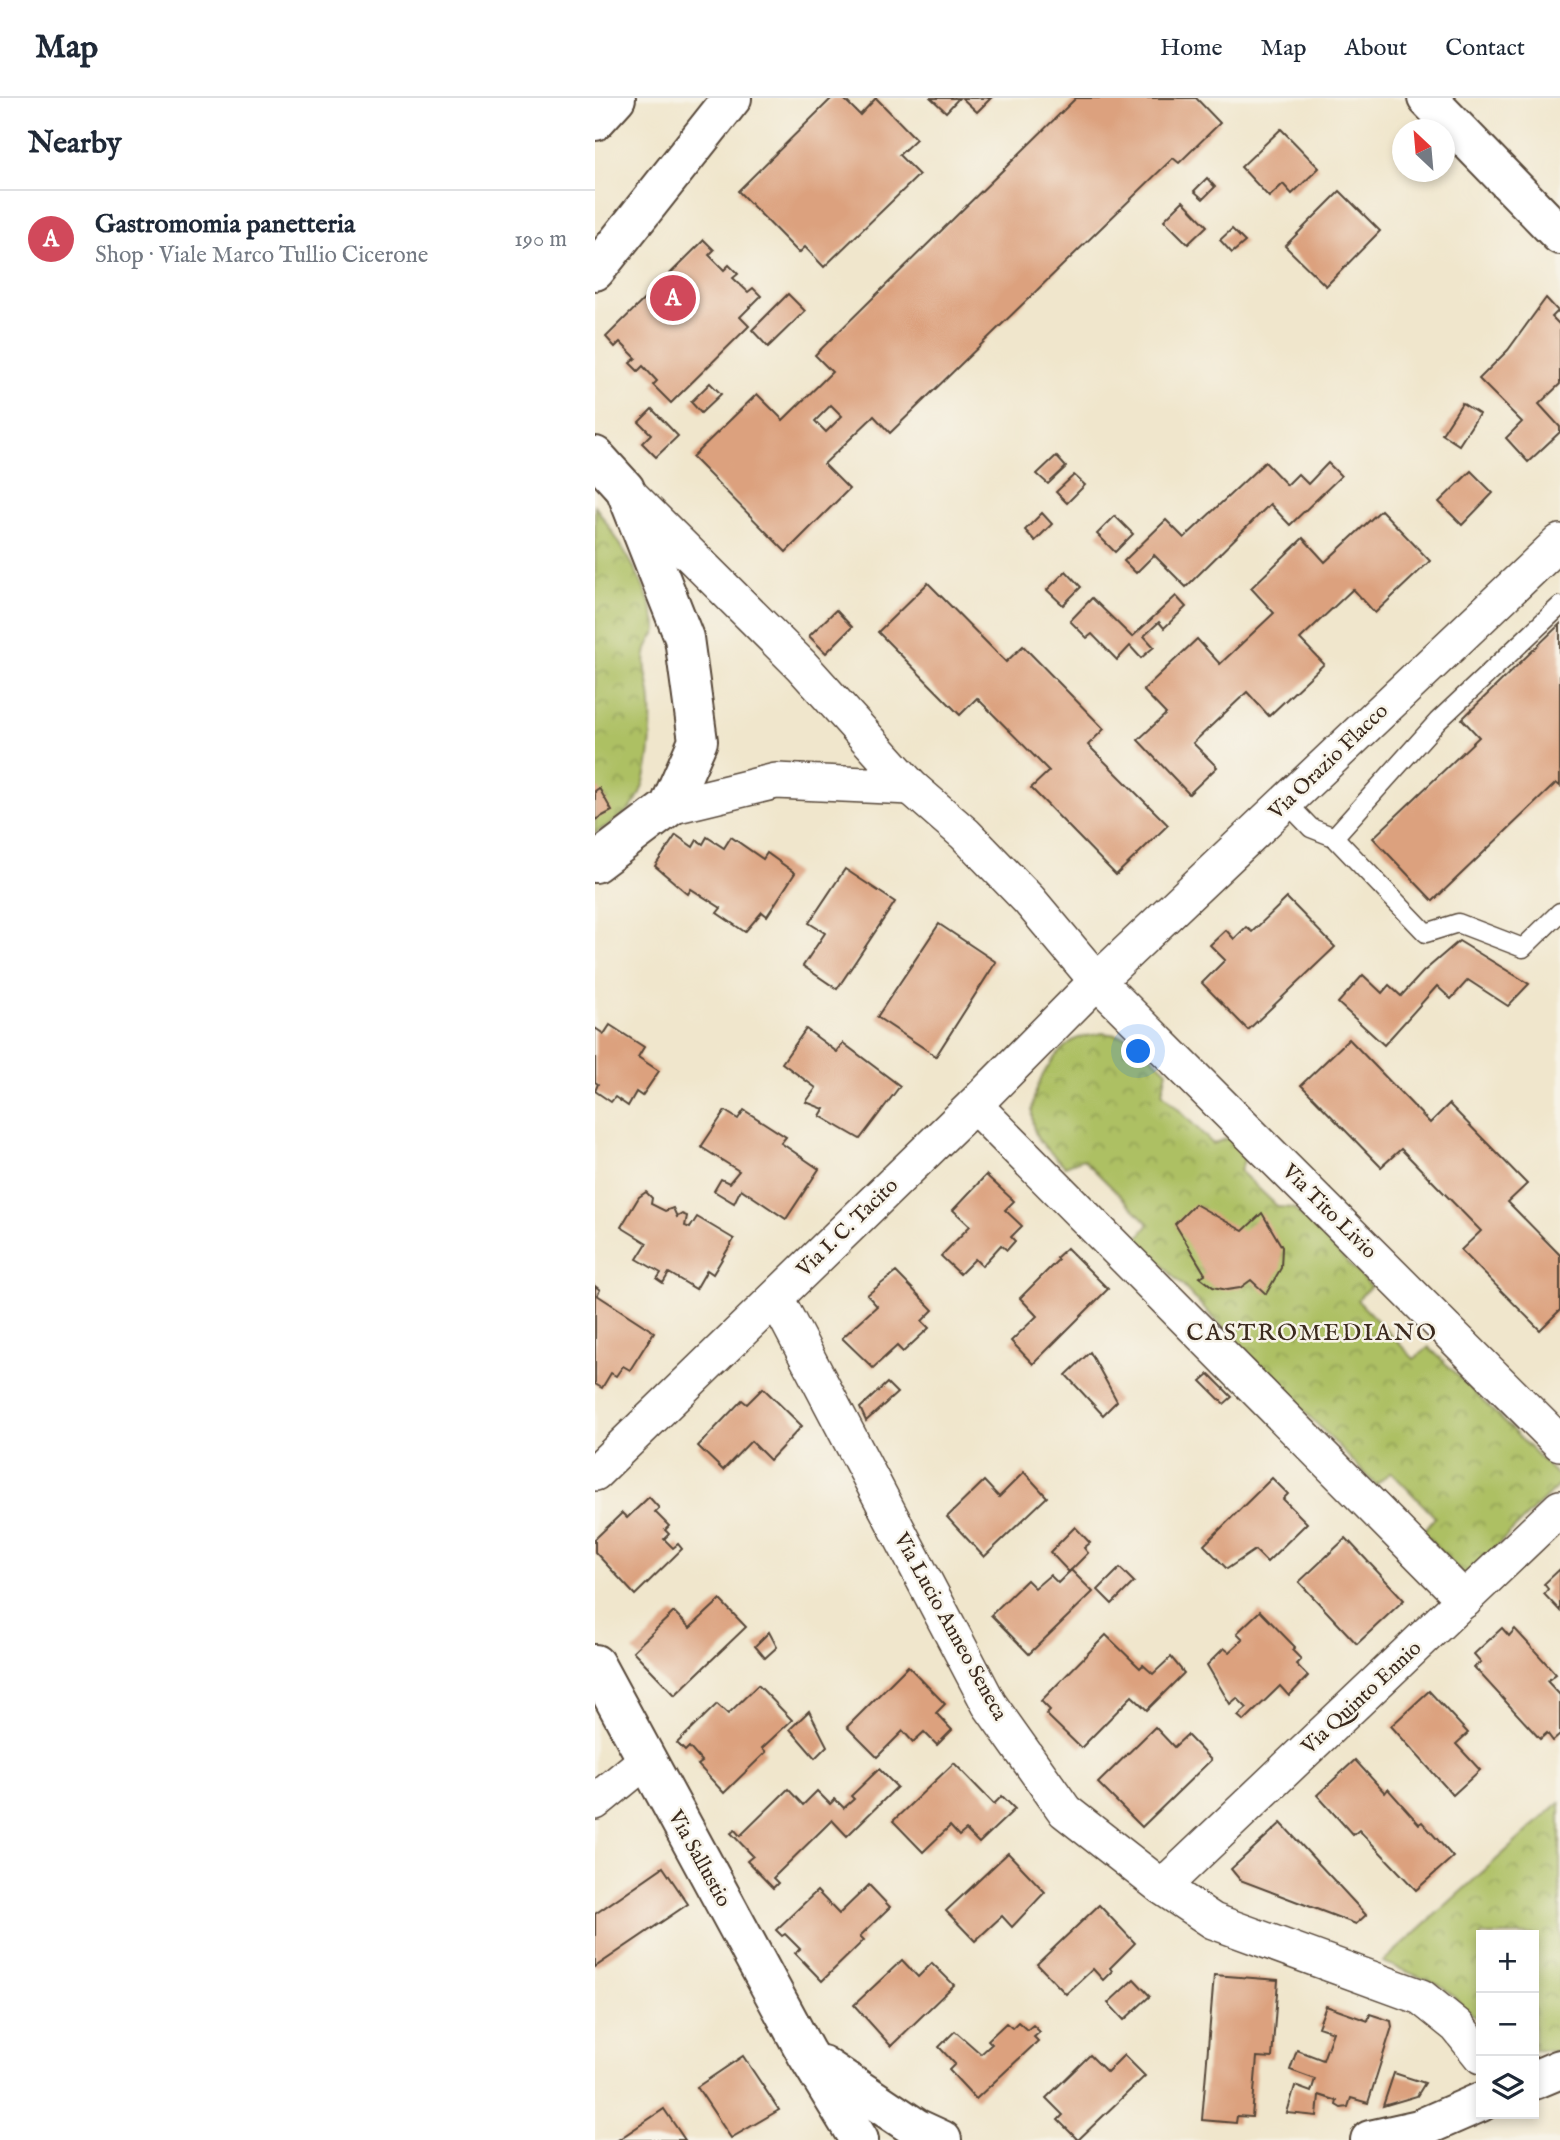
<!DOCTYPE html>
<meta charset="utf-8">
<style>
body{margin:0;font-family:"IM FELL English",serif;background:#f6f6f7;color:#1f2937}
.controls{position:absolute;right:21px;bottom:21px;display:grid;overflow:hidden;border-radius:0px;box-shadow:0 4px 10px #0003}
.controls button{width:63px;height:63px;display:grid;place-items:center;padding:0;border:0;border-bottom:2px solid #e0e1e3;background:#fff;color:#1f2937;font:35px sans-serif}
.compass{position:absolute;left:797px;top:21px;width:63px;height:63px;border-radius:50%;background:#fff;box-shadow:0 4px 10px #0003;rotate:334deg}
.you{position:absolute;left:544px;top:954px;width:24px;height:24px;margin:-18px;border:5px solid #fff;border-radius:50%;background:#1a73e8;box-shadow:0 0 0 10px #1a73e833}
.badge{display:grid;place-items:center;width:46px;height:46px;border-radius:50%;background:#d1495b;color:#fff;font-size:23px;font-weight:700}
.pin{position:absolute;translate:-50% -50%;border:4px solid #fff;box-shadow:0 2px 7px #0006}
.list{margin:0;padding:0;list-style:none}
h2{display:flex;justify-content:space-between;align-items:center;height:91px;margin:0;padding:0 28px;font-size:30px}
h2 small{font-size:23px;font-weight:400;color:#747a83}
.list li{display:grid;grid-template-columns:46px 1fr auto;gap:21px;align-items:center;box-sizing:border-box;height:98px;padding:0 28px;border-top:2px solid #e0e1e3}
.list b{display:block;font-size:26px;white-space:nowrap}
.list p{margin:0;font-size:23px;white-space:nowrap;color:#747a83}
.list em{font-size:23px;font-style:normal;color:#747a83}
.icon{flex:none;width:38px;height:38px;fill:none;stroke:currentColor;stroke-width:2;stroke-linecap:round;stroke-linejoin:round}
.map{position:relative;flex:none;width:965px;height:2042px;overflow:hidden}
header{display:flex;align-items:center;gap:42px;box-sizing:border-box;height:98px;padding:0 35px;background:#fff;border-bottom:2px solid #e0e1e3}
header strong{font-size:33px}
nav{display:flex;gap:38px;margin-inline-start:auto;font-size:24px}
main{display:flex}
aside{flex:1;background:#fff}
.map>svg:first-child{display:block}
.park{fill:url(#park-crowns);stroke:#747541;stroke-width:2}
.building{fill:#dca17e;fill-rule:evenodd}
.lines{fill:none;stroke-linecap:round;stroke-linejoin:round}
.service-casing{stroke:#564638;stroke-width:21}
.minor-casing{stroke:#564638;stroke-width:38}
.tertiary-casing{stroke:#564638;stroke-width:42}
.service{stroke:#fff;stroke-width:18}
.minor{stroke:#fff;stroke-width:35}
.tertiary{stroke:#fff;stroke-width:38}
.labels{text-anchor:middle;dominant-baseline:central;stroke-width:5;stroke-linejoin:round;paint-order:stroke}
.street-label{font-size:21px;fill:#3b2a1e;stroke:#f7f3e8}
.quarter-label{font-size:24px;letter-spacing:2px;fill:#3b2a1e;stroke:#f7f3e8}
</style>
<header>
<strong>Map</strong>
<nav><a>Home</a><a>Map</a><a>About</a><a>Contact</a></nav>
</header>
<main>
<aside>
<h2>Nearby<small></small></h2>
<ul class="list">
<li><span class="badge">A</span><div><b>Gastromomia panetteria</b><p>Shop · Viale Marco Tullio Cicerone</p></div><em>190 m</em></li>
</ul>
</aside>
<div class="map">
<svg width="965" height="2042" viewBox="0 0 965 2042">
<defs>
<pattern id="park-crowns" width="20" height="18" patternUnits="userSpaceOnUse" patternTransform="scale(1.75)"><rect width="20" height="18" fill="#adc064"/><path d="M2 6a3 3 0 1 1 6 0M12 15a3 3 0 1 1 6 0" fill="none" stroke="#8e9c52"/></pattern>
</defs>
<rect width="100%" height="100%" fill="#f7f3e8"/>
<filter id="ink" filterUnits="userSpaceOnUse"><feTurbulence type="fractalNoise" baseFrequency=".0143" numOctaves="2"/><feDisplacementMap in="SourceGraphic" scale="14" xChannelSelector="R" yChannelSelector="G"/><feConvolveMatrix kernelMatrix="1 2 1 2 8 2 1 2 1" color-interpolation-filters="sRGB"/></filter>
<filter id="wash" filterUnits="userSpaceOnUse"><feTurbulence type="fractalNoise" baseFrequency=".00686" numOctaves="4" result="noise"/><feDisplacementMap in="SourceGraphic" scale="28" xChannelSelector="R" yChannelSelector="G"/><feGaussianBlur stdDeviation="1.57" result="paint"/><feColorMatrix in="noise" values="0 0 0 0 0 0 0 0 0 0 0 0 0 0 0 0 0 1.4 0 .05"/><feComposite in="paint" operator="in"/></filter>
<g filter="url(#wash)">
<rect width="100%" height="100%" fill="#f0e6cc"/>
<g class="park">
<path d="M 0,408 C 25,445 55,488 62,533 C 41,561 54,574 56,605 C 57,634 56,675 42,701 C 34,716 14,727 0,735 Z"/>
<path d="M 508,935 L 536,939 L 572,973 L 567,995 L 618,1046 L 638,1038 L 653,1052 L 645,1073 L 683,1109 L 698,1110 L 776,1188 L 762,1202 L 819,1261 L 834,1249 L 965,1380 L 965,1386 L 870,1479 L 828,1434 L 840,1419 L 796,1374 L 781,1387 L 542,1141 L 554,1126 L 488,1061 L 470,1068 C 461,1059 449,1050 443,1040 C 424,1009 453,956 481,941 C 489,937 500,937 508,935 Z"/>
<polygon points="965,1704 965,1953 939,1952 939,1837 886,1837 886,1925 847,1888 788,1864"/>
</g>
<g id="blocks">
<g class="building">
<polygon points="237,0 248,0 265,17 281,0 321,41 304,57 324,77 229,169 210,149 204,155 143,93"/>
<polygon points="336,0 364,0 351,14"/>
<polygon points="367,0 396,0 382,14"/>
<path d="M 481,0 L 601,0 L 625,25 L 584,65 L 578,60 L 295,335 L 279,318 L 229,366 L 254,391 L 191,454 L 97,359 L 162,296 L 188,322 L 237,274 L 220,257 ZM 236,307 L 247,318 L 231,334 L 220,323 Z"/>
<polygon points="686,31 724,70 697,96 688,86 674,99 646,69"/>
<polygon points="612,80 620,89 608,101 599,93"/>
<polygon points="745,93 785,133 731,188 690,148"/>
<polygon points="588,103 612,128 593,146 569,122"/>
<polygon points="637,131 650,144 637,155 625,142"/>
<polygon points="109,142 119,152 114,157 129,172 134,167 143,176 138,180 153,194 158,190 166,198 145,219 154,228 76,305 58,287 62,283 48,268 43,273 35,265 41,260 25,244 20,249 11,239"/>
<polygon points="193,196 210,213 173,249 157,232"/>
<polygon points="951,200 963,213 957,219 965,227 965,286 944,306 965,329 965,334 933,364 911,340 927,324 884,281 913,252"/>
<polygon points="115,285 126,296 106,315 96,304"/>
<polygon points="867,305 884,316 864,347 847,336"/>
<polygon points="57,311 83,338 61,359 47,345 56,336 44,324"/>
<polygon points="461,358 471,369 453,386 442,376"/>
<polygon points="670,364 692,387 703,376 713,386 733,365 746,378 695,427 675,406 591,489 559,457 541,475 529,463 571,422 589,440"/>
<polygon points="876,373 898,395 867,427 844,404"/>
<polygon points="479,377 490,387 472,405 461,394"/>
<polygon points="786,412 835,463 780,515 758,491 705,541 729,566 674,618 652,594 598,645 622,669 594,696 543,642 571,616 548,592 602,541 625,566 679,515 656,490 708,440 730,464"/>
<polygon points="447,415 457,426 440,443 430,432"/>
<polygon points="520,418 538,436 520,454 502,436"/>
<polygon points="471,473 486,489 468,507 452,492"/>
<polygon points="333,485 411,564 428,548 509,631 493,647 573,727 521,777 436,690 454,673 382,600 365,617 283,534"/>
<polygon points="581,498 591,509 569,530 564,524 549,538 559,549 546,560 535,548 522,562 497,536 492,540 475,523 497,500 537,539"/>
<polygon points="241,512 257,529 231,555 214,538"/>
<polygon points="965,526 965,688 961,685 838,803 778,740 884,639 867,621"/>
<polygon points="4,690 17,713 0,722 0,693"/>
<polygon points="81,737 98,749 102,742 108,746 112,739 129,750 136,739 168,761 172,755 200,775 172,818 167,814 150,834 122,815 126,810 96,791 93,796 60,768"/>
<polygon points="250,771 300,804 242,891 208,868 230,835 214,825"/>
<polygon points="692,800 740,849 653,932 607,885 630,862 615,847 631,832 639,841 651,829 657,834"/>
<polygon points="344,826 401,864 341,958 282,919"/>
<polygon points="864,843 934,886 913,908 873,882 856,901 842,888 789,947 743,905 768,877 787,895 794,887 806,898 828,874"/>
<polygon points="15,927 49,949 43,959 64,973 47,998 41,994 33,1008 20,999 16,1004 0,993 3,986 0,984 0,930 9,936"/>
<polygon points="211,931 242,954 248,945 305,988 265,1041 225,1018 229,1011 211,1004 221,990 187,965"/>
<polygon points="754,941 835,1025 854,1006 932,1086 913,1104 965,1157 965,1212 945,1232 866,1152 886,1133 806,1051 786,1069 706,987"/>
<polygon points="149,1012 191,1039 186,1045 224,1071 191,1121 146,1091 139,1105 119,1093 126,1081 134,1085 144,1073 106,1049 130,1013 143,1021"/>
<polygon points="391,1077 419,1103 410,1112 427,1128 416,1139 420,1143 412,1152 406,1147 387,1168 380,1161 365,1176 346,1158 375,1128 358,1112"/>
<polygon points="51,1094 57,1100 56,1106 70,1113 78,1110 82,1119 87,1116 92,1118 90,1128 95,1130 102,1119 139,1141 118,1176 112,1172 101,1191 74,1175 68,1185 62,1181 66,1175 42,1161 52,1145 26,1129 44,1099"/>
<polygon points="600,1106 648,1133 667,1115 687,1149 686,1170 671,1196 656,1182 645,1190 632,1192 618,1189 605,1179 610,1176 580,1126"/>
<polygon points="472,1150 513,1191 438,1266 416,1243 442,1218 425,1200 463,1162 461,1160"/>
<polygon points="301,1174 338,1212 327,1223 334,1230 308,1254 302,1248 278,1270 247,1240 282,1208 272,1197"/>
<polygon points="0,1188 5,1192 2,1197 59,1234 35,1272 28,1268 21,1278 16,1275 7,1290 0,1286"/>
<polygon points="495,1254 522,1303 508,1317 471,1277"/>
<polygon points="614,1276 637,1299 629,1306 606,1283"/>
<polygon points="292,1285 302,1295 271,1323 265,1310"/>
<polygon points="168,1290 207,1328 175,1362 156,1343 128,1372 103,1348 147,1302 152,1306"/>
<polygon points="429,1374 452,1399 389,1459 352,1419 389,1383 404,1399"/>
<polygon points="677,1380 693,1396 688,1401 712,1425 672,1464 660,1452 632,1471 609,1447"/>
<polygon points="54,1399 64,1410 60,1414 74,1428 70,1432 74,1436 69,1441 78,1450 83,1446 87,1451 40,1497 0,1454 0,1441 27,1415 32,1420"/>
<polygon points="480,1429 495,1445 489,1450 493,1455 474,1474 455,1454"/>
<polygon points="751,1440 809,1502 762,1546 704,1484"/>
<polygon points="525,1470 539,1484 517,1506 503,1492"/>
<polygon points="965,1471 965,1513 949,1496 953,1491 949,1486"/>
<polygon points="476,1472 498,1494 434,1556 396,1517 432,1482 440,1490 455,1477 463,1485"/>
<polygon points="125,1502 151,1529 80,1597 38,1553 79,1514 95,1530"/>
<polygon points="665,1513 700,1549 697,1552 706,1561 701,1566 713,1578 694,1598 685,1588 649,1623 643,1618 652,1610 642,1600 635,1606 612,1567 629,1550 634,1554 648,1541 642,1535"/>
<polygon points="907,1530 914,1538 920,1531 961,1576 952,1583 965,1597 965,1637 958,1643 952,1635 945,1641 879,1569 886,1564 879,1556"/>
<polygon points="174,1534 182,1549 170,1560 160,1548"/>
<polygon points="511,1537 545,1570 548,1567 558,1576 576,1559 589,1575 552,1612 537,1598 486,1650 451,1616 455,1612 446,1603"/>
<polygon points="313,1568 350,1606 341,1615 357,1632 342,1647 329,1634 318,1644 308,1633 282,1659 252,1629"/>
<polygon points="163,1587 197,1622 167,1650 171,1654 129,1695 103,1667 107,1664 94,1649 90,1653 82,1645 122,1606 133,1616"/>
<polygon points="834,1593 873,1635 861,1646 885,1672 858,1697 796,1628"/>
<polygon points="214,1613 232,1648 220,1660 195,1631"/>
<polygon points="560,1629 579,1649 592,1637 616,1662 547,1729 503,1685"/>
<polygon points="760,1662 790,1695 793,1691 824,1726 827,1724 858,1759 821,1792 764,1732 758,1737 722,1697"/>
<polygon points="359,1665 399,1706 407,1698 420,1711 384,1745 371,1732 364,1738 355,1728 328,1754 298,1723"/>
<polygon points="284,1671 302,1689 252,1738 237,1722 178,1780 183,1785 178,1790 152,1763 158,1758 136,1735 140,1732 145,1738 193,1691 208,1707 222,1693 235,1706 240,1701 249,1710 259,1701 256,1698"/>
<polygon points="686,1725 771,1817 761,1826 645,1782 636,1771"/>
<polygon points="413,1755 450,1794 417,1829 407,1818 380,1843 351,1813"/>
<polygon points="68,1769 93,1806 0,1869 0,1816"/>
<polygon points="274,1787 295,1809 265,1838 269,1842 227,1883 200,1855 205,1851 190,1836 187,1838 181,1832 222,1793 244,1816"/>
<polygon points="504,1807 540,1845 515,1870 517,1873 508,1882 498,1871 471,1896 442,1866"/>
<polygon points="307,1862 323,1879 337,1865 359,1887 296,1948 259,1907"/>
<polygon points="619,1877 683,1882 677,1960 662,1959 657,2019 642,2018 641,2025 607,2022"/>
<polygon points="539,1881 555,1898 529,1922 513,1905"/>
<polygon points="731,1908 773,1923 775,1916 796,1923 797,1929 773,2005 756,2000 753,2009 746,2010 741,2007 742,2003 724,1997 722,2018 692,2015 700,1988 716,1994 720,1981 695,1972 702,1952 728,1962 738,1934 723,1929"/>
<polygon points="423,1924 432,1932 438,1927 445,1934 439,1939 443,1943 381,2001 354,1972 360,1966 344,1949 360,1933 386,1956 397,1946 393,1942 411,1925 417,1930"/>
<polygon points="495,1957 512,1974 529,1957 550,1978 483,2042 463,2022 468,2017 451,2000"/>
<polygon points="148,1958 184,2012 136,2040 102,1989"/>
<polygon points="799,1975 830,1985 822,1998 788,2008"/>
<polygon points="69,2011 90,2042 23,2042"/>
</g>
</g>
</g>
<g filter="url(#ink)">
<use href="#blocks" fill-opacity="0" stroke="#564638" stroke-width="2"/>
<g class="lines">
<defs>
<g id="service">
<polyline points="691,704 716,730 739,739 831,835 863,825 928,850 965,814"/>
<polyline points="739,739 843,623 965,508"/>
</g>
<g id="minor">
<polyline points="31,393 206,567 316,689 370,736 434,802 502,883 965,1345"/>
<polyline points="74,709 181,683 316,689"/>
<polyline points="379,1007 870,1502"/>
<polyline points="181,1200 394,1606 470,1713 567,1789 618,1823 826,1899 862,1928 886,1958"/>
<polyline points="0,1375 379,1007 502,883 965,444"/>
<polyline points="0,1704 50,1663"/>
<polyline points="567,1789 965,1410"/>
</g>
<g id="tertiary">
<polyline points="832,0 965,137"/>
<polyline points="0,23 21,0"/>
<polyline points="0,173 137,0"/>
<polyline points="0,358 30,391 89,540 103,643 74,709 0,765"/>
<polyline points="0,1566 211,1955 264,2042"/>
<polyline points="227,1967 321,2030 347,2042"/>
<polyline points="939,1982 965,1971"/>
<polyline points="775,2042 824,2031 886,2004"/>
</g>
</defs>
<use href="#service" class="service-casing"/>
<use href="#minor" class="minor-casing"/>
<use href="#tertiary" class="tertiary-casing"/>
<use href="#service" class="service"/>
<use href="#minor" class="minor"/>
<use href="#tertiary" class="tertiary"/>
</g>
</g>
<g class="labels">
<g class="street-label">
<text transform="translate(734 664) rotate(-44)">Via Orazio Flacco</text>
<text transform="translate(734 1114) rotate(45)">Via Tito Livio</text>
<text transform="translate(253 1130) rotate(-44)">Via I. C. Tacito</text>
<text transform="translate(355 1529) rotate(61)">Via Lucio Anneo Seneca</text>
<text transform="translate(767 1600) rotate(-43)">Via Quinto Ennio</text>
<text transform="translate(104 1761) rotate(61)">Via Sallustio</text>
</g>
<g class="quarter-label">
<text x="717" y="1235">CASTROMEDIANO</text>
</g>
</g>
</svg>
<div class="controls">
<button>+</button>
<button>−</button>
<button><svg class="icon" aria-label="layers" viewBox="0 0 24 24"><path d="M12 4l9 5-9 5-9-5zM3 14l9 5 9-5"/></svg></button>
</div>
<svg class="compass" viewBox="-18 -18 36 36"><path d="M0-13l5 13h-10z" fill="#e53935"/><path d="M0 13l5-13h-10z" fill="#747a83"/></svg>
<div class="you"></div>
<div class="pin badge" style="left:78px;top:200px">A</div>
</div>
</main>
